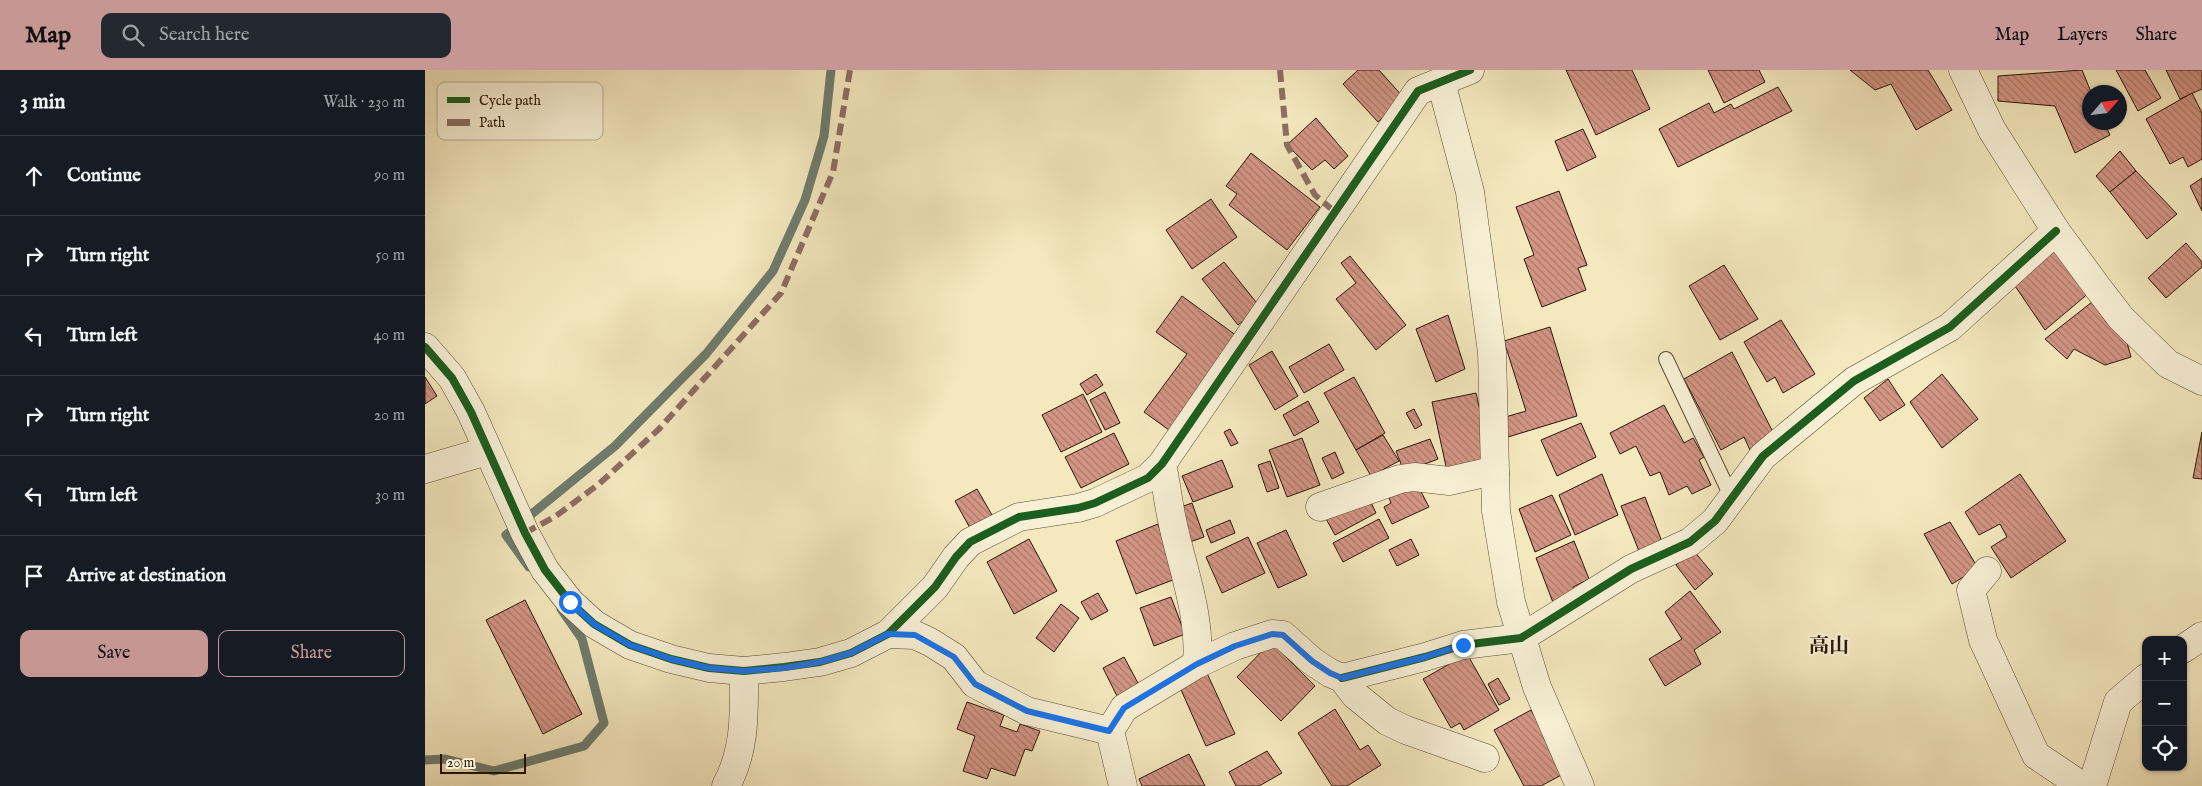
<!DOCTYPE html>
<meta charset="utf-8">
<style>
body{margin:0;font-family:"IM FELL English","Noto Serif JP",serif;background:#242831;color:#f1f3f6}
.controls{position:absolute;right:15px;bottom:15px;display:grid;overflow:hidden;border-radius:10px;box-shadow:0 1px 4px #0004}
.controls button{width:45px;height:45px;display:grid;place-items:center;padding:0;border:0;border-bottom:1px solid #363941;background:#171b24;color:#f1f3f6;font:25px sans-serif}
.compass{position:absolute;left:1657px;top:15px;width:45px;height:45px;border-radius:50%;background:#171b24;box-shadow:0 1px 4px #0004;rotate:62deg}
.scale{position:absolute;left:15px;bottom:12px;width:86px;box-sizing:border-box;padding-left:5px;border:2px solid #2b1708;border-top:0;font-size:14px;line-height:18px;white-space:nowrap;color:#2b1708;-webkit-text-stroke:4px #f8f0d5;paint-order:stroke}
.stop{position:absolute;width:15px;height:15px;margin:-11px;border:4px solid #1a73e8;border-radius:50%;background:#fff}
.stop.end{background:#1a73e8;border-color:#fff;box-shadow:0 1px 5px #0008}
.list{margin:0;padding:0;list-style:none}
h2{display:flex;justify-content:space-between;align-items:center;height:65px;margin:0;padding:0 20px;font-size:21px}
h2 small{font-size:16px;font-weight:400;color:#9ea1a6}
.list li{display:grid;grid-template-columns:32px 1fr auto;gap:15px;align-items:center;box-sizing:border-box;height:80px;padding:0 20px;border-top:1px solid #363941}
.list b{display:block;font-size:19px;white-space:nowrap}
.list em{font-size:16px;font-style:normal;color:#9ea1a6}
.actions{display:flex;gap:10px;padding:15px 20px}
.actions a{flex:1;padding:11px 0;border:1px solid #c59692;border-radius:10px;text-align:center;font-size:18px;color:#c59692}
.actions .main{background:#c59692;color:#111}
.icon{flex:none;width:28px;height:28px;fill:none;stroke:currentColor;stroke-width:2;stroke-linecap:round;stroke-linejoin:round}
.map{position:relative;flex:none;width:1777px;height:716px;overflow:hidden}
header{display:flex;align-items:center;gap:30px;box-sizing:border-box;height:70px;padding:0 25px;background:#c59692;color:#111}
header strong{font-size:24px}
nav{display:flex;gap:28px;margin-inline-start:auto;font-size:18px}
.search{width:350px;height:45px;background:#242831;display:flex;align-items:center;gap:12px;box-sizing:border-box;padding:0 18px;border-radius:10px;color:#9ea1a6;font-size:19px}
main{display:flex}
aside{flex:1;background:#171b24}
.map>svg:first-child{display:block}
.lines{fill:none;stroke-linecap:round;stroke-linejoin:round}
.stream{stroke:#6f7c6f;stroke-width:9}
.building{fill:url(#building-back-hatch);stroke:#2b1708}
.lane-casing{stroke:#5d4b36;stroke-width:16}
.street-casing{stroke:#5d4b36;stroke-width:29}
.lane{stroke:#f8f0d5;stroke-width:14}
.street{stroke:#f8f0d5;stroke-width:28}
.quiet{stroke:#8d6e63;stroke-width:6;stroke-dasharray:12 6;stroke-linecap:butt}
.cycleway-casing{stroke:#f8f0d5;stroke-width:11}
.cycleway{stroke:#1b5e20;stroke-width:8}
.route{stroke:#1a73e8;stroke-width:6}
.labels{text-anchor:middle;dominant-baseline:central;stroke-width:4.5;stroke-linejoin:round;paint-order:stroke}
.neighbourhood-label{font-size:20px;font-weight:bold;fill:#2b1708;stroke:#f8f0d5}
.key{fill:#f8f0d5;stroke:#baaf98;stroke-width:1}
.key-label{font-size:14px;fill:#2b1708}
</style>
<header>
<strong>Map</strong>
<div class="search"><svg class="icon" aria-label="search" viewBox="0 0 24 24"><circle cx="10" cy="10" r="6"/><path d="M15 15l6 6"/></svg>Search here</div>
<nav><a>Map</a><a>Layers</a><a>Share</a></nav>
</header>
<main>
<aside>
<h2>3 min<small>Walk · 230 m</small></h2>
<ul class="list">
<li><svg class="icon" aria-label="ahead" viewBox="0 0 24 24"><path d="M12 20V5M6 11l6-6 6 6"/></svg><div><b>Continue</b></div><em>90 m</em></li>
<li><svg class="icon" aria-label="right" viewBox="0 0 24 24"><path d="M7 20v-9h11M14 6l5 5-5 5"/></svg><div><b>Turn right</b></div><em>50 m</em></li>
<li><svg class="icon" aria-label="left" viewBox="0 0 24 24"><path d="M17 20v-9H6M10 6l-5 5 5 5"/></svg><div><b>Turn left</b></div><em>40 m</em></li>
<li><svg class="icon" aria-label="right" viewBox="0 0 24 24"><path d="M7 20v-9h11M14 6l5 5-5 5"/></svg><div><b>Turn right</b></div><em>20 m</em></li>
<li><svg class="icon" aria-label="left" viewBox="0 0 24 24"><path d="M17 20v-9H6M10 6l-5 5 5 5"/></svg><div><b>Turn left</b></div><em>30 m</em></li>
<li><svg class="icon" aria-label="arrive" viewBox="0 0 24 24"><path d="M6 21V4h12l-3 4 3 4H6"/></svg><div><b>Arrive at destination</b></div></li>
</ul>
<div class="actions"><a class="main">Save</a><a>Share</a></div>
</aside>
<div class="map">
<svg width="1777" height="716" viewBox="0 0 1777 716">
<defs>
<pattern id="building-back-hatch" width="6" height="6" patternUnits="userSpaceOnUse" patternTransform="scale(1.25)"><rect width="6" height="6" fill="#d39584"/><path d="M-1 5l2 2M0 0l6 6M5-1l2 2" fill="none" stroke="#ab796a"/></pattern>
</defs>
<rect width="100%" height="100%" fill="#f4e8be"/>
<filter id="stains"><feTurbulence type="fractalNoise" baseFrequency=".004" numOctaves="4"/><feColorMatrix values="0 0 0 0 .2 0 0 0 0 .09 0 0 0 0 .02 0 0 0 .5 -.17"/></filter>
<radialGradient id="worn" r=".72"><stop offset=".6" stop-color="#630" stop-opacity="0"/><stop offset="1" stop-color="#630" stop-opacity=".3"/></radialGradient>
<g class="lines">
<g class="stream">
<polyline points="104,497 81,465 190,376 281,284 348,201 380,130 399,66 406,0"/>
<polyline points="0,690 20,689 69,701 159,676 179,653 157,569 136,539"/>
</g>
</g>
<g class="building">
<polygon points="933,0 954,0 979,28 953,52 918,14"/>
<polygon points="1141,0 1207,0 1225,39 1171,65"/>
<polygon points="1283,0 1334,0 1340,12 1299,33"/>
<polygon points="1425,0 1503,0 1527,40 1491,60 1466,14 1450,20"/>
<polygon points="1657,0 1666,22 1664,22 1664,52 1679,52 1685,65 1650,83 1630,36 1573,31 1573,6"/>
<polygon points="1691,0 1720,0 1736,28 1713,41"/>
<polygon points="1741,0 1777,0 1777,19 1755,29"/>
<polygon points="1353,17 1367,41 1253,97 1234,59 1284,33 1289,43 1306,34 1309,39"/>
<polygon points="1767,23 1777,43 1777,89 1763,97 1758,87 1745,94 1721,49"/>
<polygon points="891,48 923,86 909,99 900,90 887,100 862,75"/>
<polygon points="1158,59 1171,87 1142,101 1130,71"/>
<polygon points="1695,81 1711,101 1685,122 1671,106"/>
<polygon points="826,83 895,137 862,180 804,135 812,124 801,116"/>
<polygon points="1711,101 1752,144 1722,169 1685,122"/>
<polygon points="1777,108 1777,141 1765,116"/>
<polygon points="1134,121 1162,195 1153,198 1161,220 1117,237 1099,189 1109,185 1091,137"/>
<polygon points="786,129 812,167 767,199 741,160"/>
<polygon points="1761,173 1777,192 1777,197 1741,228 1723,208"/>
<polygon points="1631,178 1665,222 1620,260 1590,216"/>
<polygon points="925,186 981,255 951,280 911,229 931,213 916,193"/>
<polygon points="799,192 835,237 813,255 777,209"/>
<polygon points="1299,195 1333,249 1295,270 1264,216"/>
<polygon points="757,226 812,266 744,360 719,342 762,284 731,262"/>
<polygon points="1667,232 1682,253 1701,269 1706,287 1680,295 1649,279 1642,289 1620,269"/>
<polygon points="1023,245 1040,299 1011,312 991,259"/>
<polygon points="1356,250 1390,304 1358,323 1350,307 1342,312 1319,272"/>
<polygon points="1125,257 1152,346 1083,367 1077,348 1101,341 1079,271"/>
<polygon points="904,274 919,300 879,323 864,297"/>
<polygon points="847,281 873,326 850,340 824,295"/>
<polygon points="1307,282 1350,366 1325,380 1319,367 1296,380 1259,309"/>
<polygon points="671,304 678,315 662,325 655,314"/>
<polygon points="1517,304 1553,349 1517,378 1485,332"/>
<polygon points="0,307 12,326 0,334"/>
<polygon points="929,307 960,363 931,380 899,323"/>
<polygon points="1463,309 1480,335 1455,351 1439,328"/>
<polygon points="680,322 695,353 680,360 665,330"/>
<polygon points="1051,323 1066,391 1022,401 1007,332"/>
<polygon points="658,324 677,362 636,382 617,345"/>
<polygon points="883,331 894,352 869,366 858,345"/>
<polygon points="1239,335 1259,373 1268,368 1279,387 1274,390 1286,415 1267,424 1262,416 1244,425 1235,402 1225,406 1211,376 1195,384 1185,363"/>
<polygon points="989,339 997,355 990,359 981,343"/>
<polygon points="1156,353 1171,387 1132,406 1116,370"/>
<polygon points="805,359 813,373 806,376 799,362"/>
<polygon points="1777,362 1777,409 1768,408"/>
<polygon points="689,363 704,394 656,418 640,387"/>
<polygon points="958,365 974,391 946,406 931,380"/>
<polygon points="877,368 895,415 862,427 844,380"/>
<polygon points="1005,369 1013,389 979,402 971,381"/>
<polygon points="910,382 919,403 907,409 897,388"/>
<polygon points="797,390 808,417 768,432 757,406"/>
<polygon points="845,391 854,418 842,422 833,395"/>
<polygon points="1177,404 1193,445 1150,465 1134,425"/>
<polygon points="1595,404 1641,471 1586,508 1566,477 1582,467 1575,454 1554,465 1540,442"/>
<polygon points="991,412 1004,437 967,454 959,437 966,433 963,425"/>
<polygon points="552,419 567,445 545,458 530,431"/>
<polygon points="942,424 951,443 910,465 900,447"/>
<polygon points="1127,425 1146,465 1110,482 1094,439"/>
<polygon points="1220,427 1239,477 1216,486 1196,436"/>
<polygon points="767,433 779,467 765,472 753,438"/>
<polygon points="954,449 964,468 918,492 908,473"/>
<polygon points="805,450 810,463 786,473 781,460"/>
<polygon points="1525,452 1553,498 1527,514 1499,464"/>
<polygon points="733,454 753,508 711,524 691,471"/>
<polygon points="861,460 882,505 853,518 832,473"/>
<polygon points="823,467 840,503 797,523 781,487"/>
<polygon points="604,469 632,521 589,544 562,492"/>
<polygon points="986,469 994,485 972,496 964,480"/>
<polygon points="1149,471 1164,509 1148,517 1151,524 1129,535 1111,488"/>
<polygon points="1268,480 1288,504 1270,520 1251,495"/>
<polygon points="1265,521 1296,562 1269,580 1276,594 1240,616 1224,589 1257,569 1240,542"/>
<polygon points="673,523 683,541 666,550 656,532"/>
<polygon points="746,527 760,564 729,576 715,538"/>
<polygon points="100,530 157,644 118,664 61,550"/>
<polygon points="636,534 654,548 629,582 611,568"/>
<polygon points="846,572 890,616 856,651 812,607"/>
<polygon points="1042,584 1074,640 1039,660 1035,653 1026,658 998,609"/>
<polygon points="699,587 714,615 692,626 678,598"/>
<polygon points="781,601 810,664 781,676 753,613"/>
<polygon points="1073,608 1085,629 1074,635 1063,614"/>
<polygon points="542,632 579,645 575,656 592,662 595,654 615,661 607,681 600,679 590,706 566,698 562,709 538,701 550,666 532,659"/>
<polygon points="910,639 935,680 943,675 956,695 922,716 907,716 873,663"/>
<polygon points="1106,640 1140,703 1116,716 1099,716 1069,660"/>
<polygon points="842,681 857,703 834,716 811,716 804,702"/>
<polygon points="764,684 780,716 717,716 714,709"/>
</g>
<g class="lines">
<defs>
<polyline id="lane" points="1241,289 1307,428"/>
<g id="street">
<polyline points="1538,0 1567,60 1631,161 1673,218 1696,248 1743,294 1777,311"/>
<polyline points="1016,12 1045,122 1067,282 1071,441 1086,532 1112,617 1155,716"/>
<polyline points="0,277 27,308 46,342 100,463 120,500 145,532 169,554 205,575 246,589 284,598 319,601 359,597 395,592 426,583 463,564 510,517 531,487 545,472 594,447 653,438 670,433 723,408 737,394 993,21 1045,0"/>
<path d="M 737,394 C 741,412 743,432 747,450 C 757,498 776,544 772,594"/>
<polyline points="0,399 62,381"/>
<polyline points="895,437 975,409 989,407 1024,411 1059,403 1070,404"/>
<polyline points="1562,501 1546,520 1558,570 1611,685 1657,716"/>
<polyline points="463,564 490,565 505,572 529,587 550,614 602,641 685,661 698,716"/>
<polyline points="1758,579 1777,566"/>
<polyline points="917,608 1000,587 1038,575 1096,568 1206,499 1265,472 1290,451 1338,386 1429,311 1525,257 1631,161"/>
<polyline points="685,661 699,638 772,594 810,576 847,564 858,565 887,591 905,603 917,608 930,625 962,651 981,660 1060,688"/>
<path d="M 301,716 C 321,679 319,642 319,601"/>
<polyline points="1667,716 1693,632 1721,608"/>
</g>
</defs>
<use href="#lane" class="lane-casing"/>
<use href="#street" class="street-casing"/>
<use href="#lane" class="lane"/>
<use href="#street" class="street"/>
<g class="quiet">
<polyline points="855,0 862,75 890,125 910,142"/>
<polyline points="100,463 131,446 174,414 234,359 356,223 408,102 425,0"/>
</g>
<defs>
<g id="cycleway">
<polyline points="0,277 27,308 46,342 100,463 120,500 145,532 169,554 205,575 246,589 284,598 319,601 359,597 395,592 426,583 463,564 510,517 531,487 545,472 594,447 653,438 670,433 723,408 737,394 993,21 1045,0"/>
<polyline points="917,608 1000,587 1038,575 1096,568 1206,499 1265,472 1290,451 1338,386 1429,311 1525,257 1631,161"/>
</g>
</defs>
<use href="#cycleway" class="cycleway-casing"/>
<use href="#cycleway" class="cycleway"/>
</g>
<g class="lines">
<polyline class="route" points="145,532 169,554 205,575 246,589 284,598 319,601 359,598 395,592 426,583 463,564 490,565 529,587 550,614 602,641 684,661 699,638 772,594 810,576 847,564 858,565 887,591 905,603 917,608 1000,587 1038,575"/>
</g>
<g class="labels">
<g class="neighbourhood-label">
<text x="1404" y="576">高山</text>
</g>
</g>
<rect x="12" y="12" width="166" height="58" rx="8" class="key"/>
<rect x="22" y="27" width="23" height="6" fill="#1b5e20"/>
<rect x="22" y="49" width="23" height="7" fill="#8d6e63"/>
<g class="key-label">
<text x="54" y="35">Cycle path</text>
<text x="54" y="57">Path</text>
</g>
<rect width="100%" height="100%" filter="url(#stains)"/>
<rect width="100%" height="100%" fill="url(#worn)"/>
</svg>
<div class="controls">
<button>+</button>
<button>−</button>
<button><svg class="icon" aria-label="locate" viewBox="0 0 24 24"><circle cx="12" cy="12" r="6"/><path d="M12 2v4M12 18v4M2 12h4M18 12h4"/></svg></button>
</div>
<svg class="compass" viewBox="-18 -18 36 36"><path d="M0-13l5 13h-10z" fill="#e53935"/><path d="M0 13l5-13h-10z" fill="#9ea1a6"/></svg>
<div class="scale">20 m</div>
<div class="stop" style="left:145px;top:532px"></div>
<div class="stop end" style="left:1038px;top:575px"></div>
</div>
</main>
